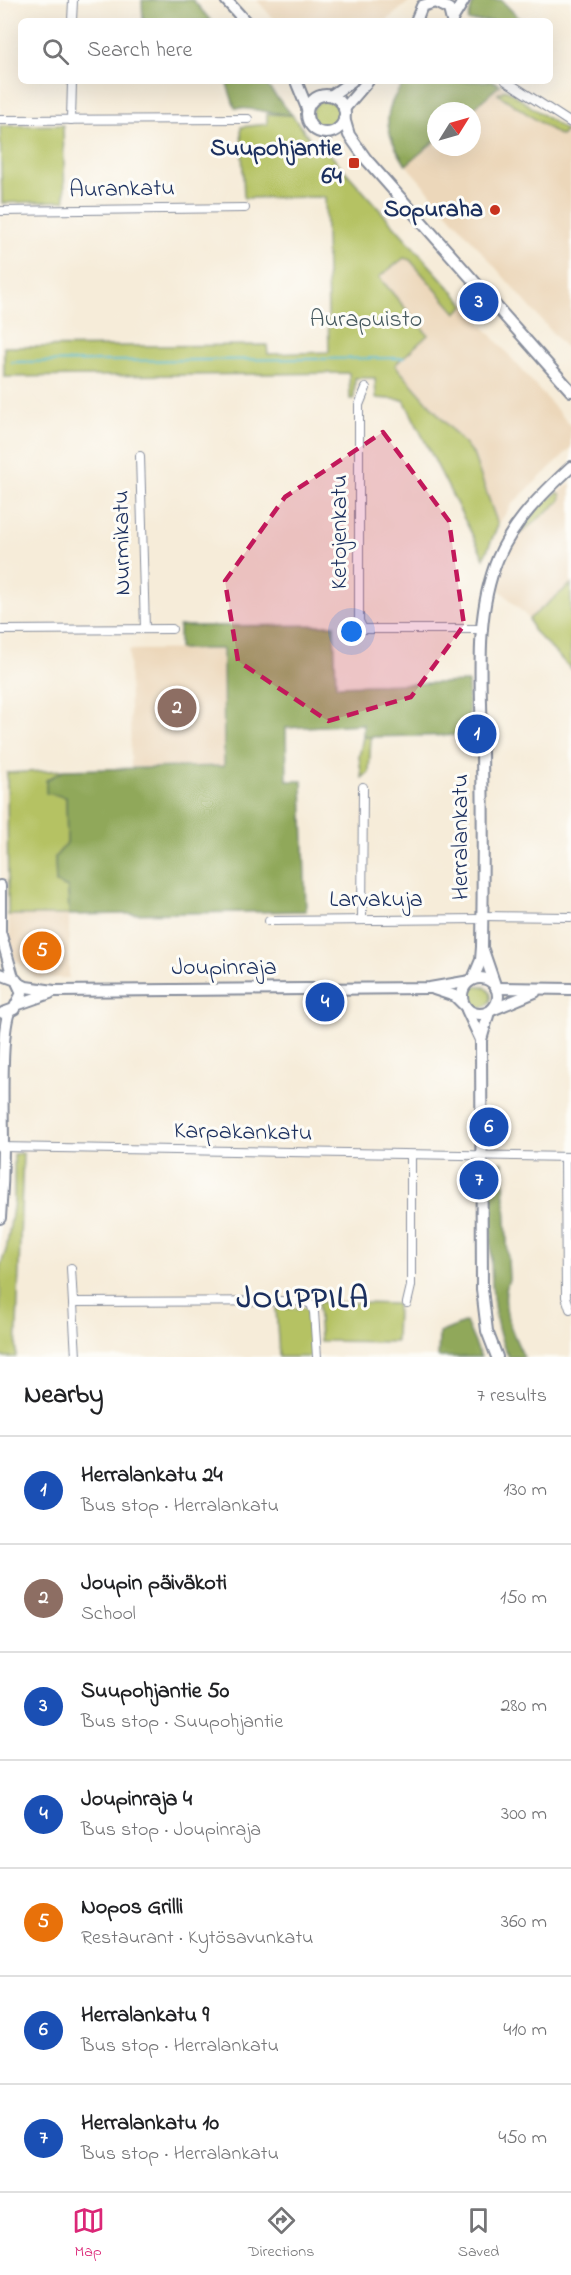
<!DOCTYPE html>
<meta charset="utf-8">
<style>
body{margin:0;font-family:"Indie Flower",sans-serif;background:#f6f6f6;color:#202124}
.compass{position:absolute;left:427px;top:102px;width:54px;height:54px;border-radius:50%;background:#fff;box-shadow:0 6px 24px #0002;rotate:53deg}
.you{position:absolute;left:352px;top:632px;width:21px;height:21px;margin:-15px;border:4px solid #fff;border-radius:50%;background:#1a73e8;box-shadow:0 0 0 9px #1a73e833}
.badge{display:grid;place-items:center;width:39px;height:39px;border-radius:50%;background:#db2777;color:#fff;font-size:20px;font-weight:700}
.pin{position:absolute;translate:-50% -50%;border:3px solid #fff;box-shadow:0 2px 6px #0006}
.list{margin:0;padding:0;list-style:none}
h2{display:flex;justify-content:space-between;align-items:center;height:78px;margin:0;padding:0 24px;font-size:26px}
h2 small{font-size:20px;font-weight:400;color:#757577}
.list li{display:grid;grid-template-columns:39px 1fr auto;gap:18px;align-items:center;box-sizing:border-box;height:108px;padding:0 24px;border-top:2px solid #e0e0e0}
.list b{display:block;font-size:22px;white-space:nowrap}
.list p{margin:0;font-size:20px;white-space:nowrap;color:#757577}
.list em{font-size:20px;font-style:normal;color:#757577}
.icon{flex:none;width:33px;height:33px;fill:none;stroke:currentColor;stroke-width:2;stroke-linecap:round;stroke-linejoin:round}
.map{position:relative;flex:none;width:571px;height:1357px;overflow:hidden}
.search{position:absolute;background:#fff;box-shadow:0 6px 24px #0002;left:18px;right:18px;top:18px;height:66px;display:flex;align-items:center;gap:15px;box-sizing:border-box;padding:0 21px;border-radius:9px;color:#757577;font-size:22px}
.sheet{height:834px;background:#fff}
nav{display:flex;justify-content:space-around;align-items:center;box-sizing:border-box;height:84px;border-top:2px solid #e0e0e0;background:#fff;font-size:16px;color:#757577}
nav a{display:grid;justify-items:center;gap:3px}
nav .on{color:#db2777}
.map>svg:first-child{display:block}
.built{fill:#ecd7ba}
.green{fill:#b5c264;stroke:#687861;stroke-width:1.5}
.forest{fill:#90a85a;stroke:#566c5c;stroke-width:1.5}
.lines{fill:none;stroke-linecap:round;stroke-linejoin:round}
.stream{stroke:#53b9d1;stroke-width:2}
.minor-casing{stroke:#888e9c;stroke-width:10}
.tertiary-casing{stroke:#888e9c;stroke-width:14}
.secondary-casing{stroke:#888e9c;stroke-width:14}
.minor{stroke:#fff;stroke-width:8}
.tertiary{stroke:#fff;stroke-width:10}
.secondary{stroke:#fff;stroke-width:10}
.marked{fill:#c2185b;fill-opacity:0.2;stroke:#c2185b;stroke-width:4.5;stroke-dasharray:12 8;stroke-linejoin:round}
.poi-dot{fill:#c8321e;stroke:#fdfcf7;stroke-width:2}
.labels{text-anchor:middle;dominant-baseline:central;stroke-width:6;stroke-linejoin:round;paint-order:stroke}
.poi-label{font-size:24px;font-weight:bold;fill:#1b2f5e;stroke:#fdfcf7;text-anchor:end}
.street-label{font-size:24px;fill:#1b2f5e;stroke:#fdfcf7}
.park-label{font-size:24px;fill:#495b60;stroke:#fdfcf7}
.district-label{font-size:30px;font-weight:bold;letter-spacing:1.5px;fill:#1b2f5e;stroke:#fdfcf7}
</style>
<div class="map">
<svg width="571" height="1357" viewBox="0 0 571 1357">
<rect width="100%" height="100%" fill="#fdfcf7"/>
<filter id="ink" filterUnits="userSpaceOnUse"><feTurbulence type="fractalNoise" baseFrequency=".0167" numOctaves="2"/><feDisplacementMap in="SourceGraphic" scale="12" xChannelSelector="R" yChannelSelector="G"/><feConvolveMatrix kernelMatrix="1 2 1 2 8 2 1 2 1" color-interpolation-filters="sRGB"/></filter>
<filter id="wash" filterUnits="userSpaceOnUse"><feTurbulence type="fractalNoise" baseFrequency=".008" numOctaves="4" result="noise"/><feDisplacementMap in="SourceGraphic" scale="24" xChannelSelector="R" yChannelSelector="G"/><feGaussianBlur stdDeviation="1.35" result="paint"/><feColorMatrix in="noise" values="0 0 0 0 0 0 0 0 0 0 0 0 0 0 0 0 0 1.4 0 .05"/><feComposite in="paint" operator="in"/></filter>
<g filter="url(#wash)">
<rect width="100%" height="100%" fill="#f6ecd9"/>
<g class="built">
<polygon points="257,0 411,0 386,21 275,21"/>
<polygon points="500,85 571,135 571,354 406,165 436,140 436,147 472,147 472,111 470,111"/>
<polygon points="404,258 410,260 456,313 465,305 571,426 571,448 512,504 498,525 473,454 395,364 427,334 379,277"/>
<polygon points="571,483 571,584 529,619 496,586 500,573 516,537 530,518 540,506"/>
<polygon points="223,649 224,766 131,767 129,650"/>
<polygon points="8,915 69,915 69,978 37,978 12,957"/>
</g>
<g class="green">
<polygon points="506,89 566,131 561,136 557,134 498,94"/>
<circle cx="326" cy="114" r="14"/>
<polygon points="267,114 292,115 310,139 321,144 465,305 456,313 410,260 404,258 379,277 428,335 395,365 473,454 498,525 484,558 404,400 376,398 375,378 355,378 354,399 350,399 349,373 4,377 4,347 267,345 268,354 329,352 325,197 244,198 241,127 267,124"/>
<polygon points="63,125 65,201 2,203 0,126"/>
<polygon points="558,492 561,495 560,501 516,537 540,506"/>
<polygon points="571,584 571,669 533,630 529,619"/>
<polygon points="363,737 371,737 369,772 362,778 359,757"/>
<polygon points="65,770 47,780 47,793 66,797 67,843 55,857 56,883 68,888 69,915 8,915 7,773"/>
<circle cx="480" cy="997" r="11"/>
<polygon points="23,1153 16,1357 0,1357 0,1267 6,1250 14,1201 14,1154"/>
<polygon points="318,1302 397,1304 396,1342 320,1341"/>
<polygon points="276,1308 309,1308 313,1357 279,1357"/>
</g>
<g class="forest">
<polygon points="142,0 193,0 211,21 143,21"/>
<polygon points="477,0 501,0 522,21 468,21 472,5"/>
<path d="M 226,81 L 263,81 L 292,115 C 272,114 255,108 235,108 Z"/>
<path d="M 406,81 L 493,81 L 500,85 L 470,111 L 436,111 L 436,140 L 406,165 C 385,134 379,111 406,81 Z"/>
<polygon points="334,625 336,686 468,682 470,735 363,737 363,724 286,728 287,781 302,781 306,911 69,915 68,888 56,883 55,857 67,843 66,797 46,793 46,780 65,770 224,766 223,649 179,649 179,626"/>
<path d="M 492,1162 L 503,1162 L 509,1279 C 499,1306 512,1333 524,1357 L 509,1357 C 483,1314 493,1215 492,1162 Z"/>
<polygon points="466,1322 481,1357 438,1357 439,1333"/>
</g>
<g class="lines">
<polyline class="stream" points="12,362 404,358"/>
</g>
</g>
<g filter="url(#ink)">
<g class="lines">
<defs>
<g id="minor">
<polyline points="72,21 73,0"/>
<polyline points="506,81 571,123"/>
<polyline points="0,120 248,119"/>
<polyline points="71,120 72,81"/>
<polyline points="0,211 245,208"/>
<polyline points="366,388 359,405 359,621 363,629 483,629"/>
<polyline points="140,456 145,629"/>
<polyline points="0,630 172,629"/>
<polyline points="483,916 571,917"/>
<polyline points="362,920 363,787"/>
<polyline points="269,921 482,919"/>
<polyline points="0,1147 571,1157"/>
<polyline points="565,1157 566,1297 570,1309"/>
<polyline points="71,1268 76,1357"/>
<polyline points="73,1302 303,1301 311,1304 314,1312 317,1357"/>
<polyline points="407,1303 411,1286 411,1156"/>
</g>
<g id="tertiary">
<polyline points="453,18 464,0"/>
<polyline points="416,21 422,6 435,2 449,9 452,21"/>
<polyline points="332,95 352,81"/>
<polyline points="344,109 368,81"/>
<polyline points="0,886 0,940"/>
<polyline points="1,935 13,977"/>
<polyline points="483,950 495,985"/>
<polyline points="0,974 16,980 22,993 14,1009 3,1013"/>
<circle cx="480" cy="996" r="18"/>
<path d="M 473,979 L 481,960 L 482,947 C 483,882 483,817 482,752 C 482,689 473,617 498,558 C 514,521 542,494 571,467"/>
<polyline points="18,983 26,987 54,991 430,988 470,981"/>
<polyline points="496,988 571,989"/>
<polyline points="434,989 455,996 463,1004"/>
<polyline points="19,1004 50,993"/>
<polyline points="467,1010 481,1040"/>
<polyline points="492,1010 535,992"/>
<polyline points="489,1012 481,1040 482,1289 487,1331 497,1357"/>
<path d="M 0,1218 C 2,1194 3,1171 3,1147 C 3,1116 0,1037 9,1012"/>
</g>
<g id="secondary">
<polyline points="226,0 245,21"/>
<polyline points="296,81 307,108"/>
<circle cx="326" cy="114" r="19"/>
<polyline points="344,118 349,135 366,159 571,391"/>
</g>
</defs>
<use href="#minor" class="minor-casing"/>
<use href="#tertiary" class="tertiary-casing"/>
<use href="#secondary" class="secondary-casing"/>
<use href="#minor" class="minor"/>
<use href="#tertiary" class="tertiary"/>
<use href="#secondary" class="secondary"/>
</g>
</g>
<path class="marked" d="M 383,432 L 449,521 L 464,625 L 411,697 L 328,721 L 238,661 L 225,581 L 285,497 Z"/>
<g class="poi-dot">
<rect x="348" y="157" width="12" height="12" rx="3"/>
<circle cx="495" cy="210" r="6"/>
</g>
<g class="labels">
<g class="poi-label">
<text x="342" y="149">Suupohjantie<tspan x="342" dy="28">64</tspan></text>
<text x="483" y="210">Sopuraha</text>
</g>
<g class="street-label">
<text transform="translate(122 190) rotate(-1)">Aurankatu</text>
<text transform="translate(340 532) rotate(-90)">Ketojenkatu</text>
<text transform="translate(123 543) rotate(-91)">Nurmikatu</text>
<text transform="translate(461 837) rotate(-90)">Herralankatu</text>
<text x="376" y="900">Larvakuja</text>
<text x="224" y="968">Joupinraja</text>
<text transform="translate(243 1133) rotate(1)">Karpakankatu</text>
</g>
<g class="park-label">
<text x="366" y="320">Aurapuisto</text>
</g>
<g class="district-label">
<text x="303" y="1300">JOUPPILA</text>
</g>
</g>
</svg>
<svg class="compass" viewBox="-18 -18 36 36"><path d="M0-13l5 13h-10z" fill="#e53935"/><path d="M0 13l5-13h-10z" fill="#757577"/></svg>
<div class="you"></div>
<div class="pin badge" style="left:477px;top:734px;background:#1a4fb4">1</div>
<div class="pin badge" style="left:177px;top:708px;background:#8d6e63">2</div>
<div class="pin badge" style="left:479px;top:302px;background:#1a4fb4">3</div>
<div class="pin badge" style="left:325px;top:1002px;background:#1a4fb4">4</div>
<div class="pin badge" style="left:42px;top:951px;background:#e8710a">5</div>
<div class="pin badge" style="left:489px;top:1127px;background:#1a4fb4">6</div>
<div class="pin badge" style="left:479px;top:1180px;background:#1a4fb4">7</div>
<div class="search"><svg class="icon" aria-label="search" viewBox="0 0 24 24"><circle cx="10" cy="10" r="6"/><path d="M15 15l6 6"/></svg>Search here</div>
</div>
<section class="sheet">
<h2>Nearby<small>7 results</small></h2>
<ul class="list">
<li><span class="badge" style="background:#1a4fb4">1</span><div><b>Herralankatu 24</b><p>Bus stop · Herralankatu</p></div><em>130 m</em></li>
<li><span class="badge" style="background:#8d6e63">2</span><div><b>Joupin päiväkoti</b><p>School</p></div><em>150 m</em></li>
<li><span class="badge" style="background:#1a4fb4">3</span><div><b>Suupohjantie 50</b><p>Bus stop · Suupohjantie</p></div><em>280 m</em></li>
<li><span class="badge" style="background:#1a4fb4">4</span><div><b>Joupinraja 4</b><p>Bus stop · Joupinraja</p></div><em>300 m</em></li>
<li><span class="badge" style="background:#e8710a">5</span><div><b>Nopos Grilli</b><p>Restaurant · Kytösavunkatu</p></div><em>360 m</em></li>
<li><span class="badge" style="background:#1a4fb4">6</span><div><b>Herralankatu 9</b><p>Bus stop · Herralankatu</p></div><em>410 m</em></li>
<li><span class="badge" style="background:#1a4fb4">7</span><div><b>Herralankatu 10</b><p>Bus stop · Herralankatu</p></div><em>450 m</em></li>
</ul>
</section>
<nav>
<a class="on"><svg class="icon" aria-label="map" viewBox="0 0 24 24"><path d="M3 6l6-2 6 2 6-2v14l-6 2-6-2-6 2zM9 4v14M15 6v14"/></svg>Map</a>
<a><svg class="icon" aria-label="directions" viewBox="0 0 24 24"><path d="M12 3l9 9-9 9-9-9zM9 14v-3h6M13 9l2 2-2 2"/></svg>Directions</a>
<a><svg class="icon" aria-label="saved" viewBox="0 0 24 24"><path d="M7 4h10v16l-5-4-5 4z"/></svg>Saved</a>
</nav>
